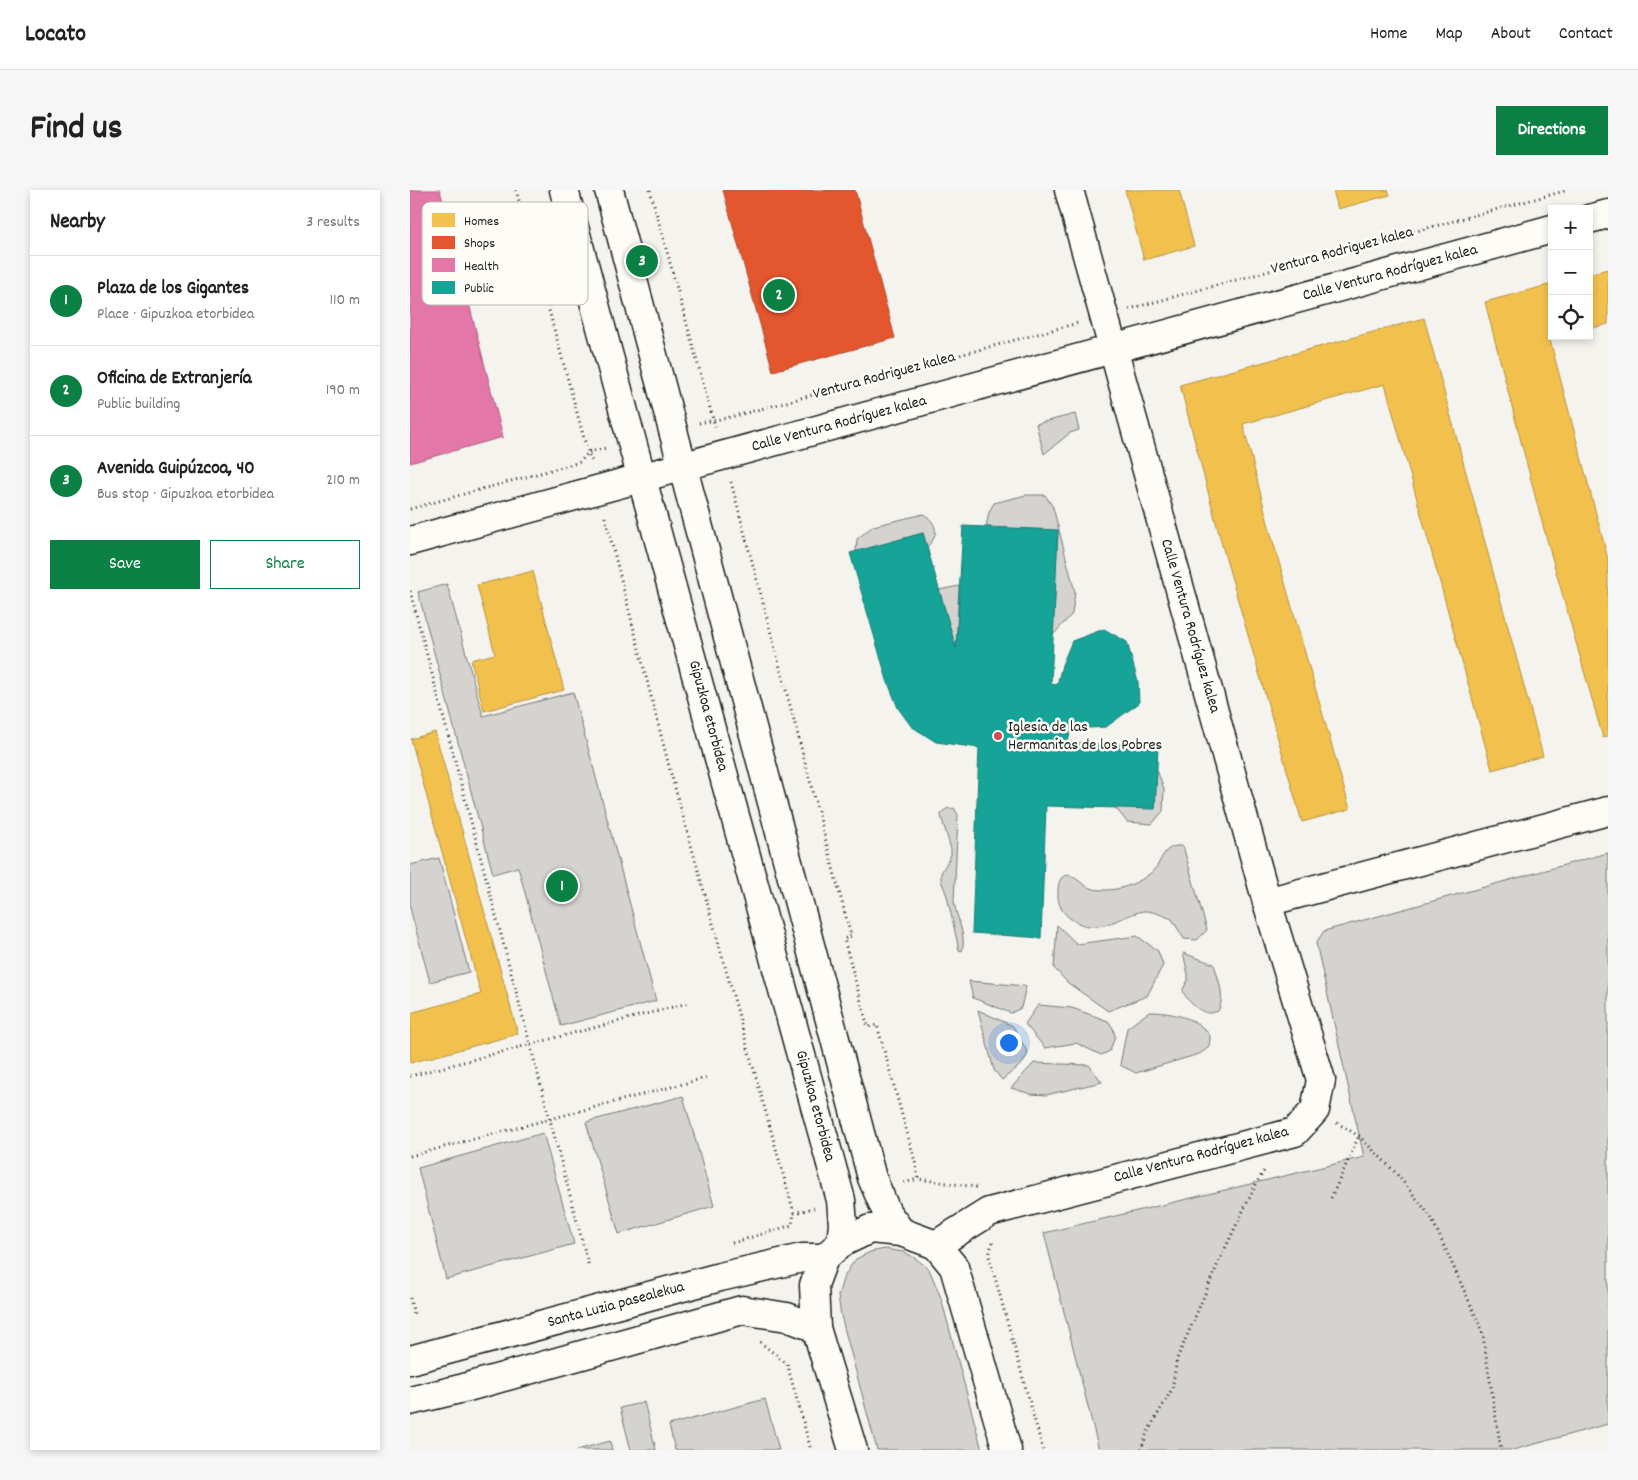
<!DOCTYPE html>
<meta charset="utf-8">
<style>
body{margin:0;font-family:Dekko,sans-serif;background:#f6f6f6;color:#222}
.controls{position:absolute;right:15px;top:15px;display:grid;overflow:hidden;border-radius:0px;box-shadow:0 2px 8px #0003}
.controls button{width:45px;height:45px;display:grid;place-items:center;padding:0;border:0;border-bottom:1px solid #e0e0e0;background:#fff;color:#222;font:25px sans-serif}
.you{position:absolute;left:598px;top:852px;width:18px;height:18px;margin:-12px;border:4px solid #fff;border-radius:50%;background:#1a73e8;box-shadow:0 0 0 8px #1a73e833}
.badge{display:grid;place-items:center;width:32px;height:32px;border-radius:50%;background:#0b8043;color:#fff;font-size:16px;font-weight:700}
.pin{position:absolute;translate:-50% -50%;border:2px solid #fff;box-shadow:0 1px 5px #0006}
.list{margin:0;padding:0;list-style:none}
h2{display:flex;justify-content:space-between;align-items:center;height:65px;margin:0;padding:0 20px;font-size:21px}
h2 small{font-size:16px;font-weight:400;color:#767676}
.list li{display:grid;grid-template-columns:32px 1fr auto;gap:15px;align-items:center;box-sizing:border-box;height:90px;padding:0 20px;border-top:1px solid #e0e0e0}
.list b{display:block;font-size:19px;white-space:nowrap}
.list p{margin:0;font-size:16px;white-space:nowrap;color:#767676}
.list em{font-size:16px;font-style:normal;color:#767676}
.actions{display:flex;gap:10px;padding:15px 20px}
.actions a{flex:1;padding:11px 0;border:1px solid #0b8043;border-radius:0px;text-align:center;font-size:18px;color:#0b8043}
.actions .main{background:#0b8043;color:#fff}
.icon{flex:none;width:28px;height:28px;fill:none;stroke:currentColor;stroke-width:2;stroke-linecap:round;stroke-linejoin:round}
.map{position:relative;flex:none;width:1198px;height:1260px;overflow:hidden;border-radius:0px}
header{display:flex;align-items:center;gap:30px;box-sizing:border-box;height:70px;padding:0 25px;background:#fff;border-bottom:1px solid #e0e0e0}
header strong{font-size:24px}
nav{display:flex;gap:28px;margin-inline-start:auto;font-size:18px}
.intro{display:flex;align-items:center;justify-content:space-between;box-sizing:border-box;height:120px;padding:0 30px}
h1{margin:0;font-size:35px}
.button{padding:12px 22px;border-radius:0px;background:#0b8043;color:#fff;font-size:18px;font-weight:700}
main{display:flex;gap:30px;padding:0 30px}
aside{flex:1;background:#fff;border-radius:0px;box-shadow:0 2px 8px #0003}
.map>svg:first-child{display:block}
.green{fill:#d4d3cf;stroke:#787876}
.homes{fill:#f2c14e;stroke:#b2903f}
.shops{fill:#e4572e;stroke:#a84529}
.health{fill:#e377a8;stroke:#a75c7e}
.public{fill:#17a398;stroke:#187a73}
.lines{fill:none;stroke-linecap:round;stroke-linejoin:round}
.minor-casing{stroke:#1c1c1c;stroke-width:31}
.major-casing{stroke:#1c1c1c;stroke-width:31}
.path{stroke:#1c1c1c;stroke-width:3;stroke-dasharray:1 4;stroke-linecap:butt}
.minor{stroke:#fdfcf7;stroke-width:28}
.major{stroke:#fdfcf7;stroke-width:28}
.poi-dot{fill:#d1495b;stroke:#fdfcf7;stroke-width:2}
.labels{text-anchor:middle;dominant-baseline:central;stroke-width:5;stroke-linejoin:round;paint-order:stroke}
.street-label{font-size:16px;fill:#1c1c1c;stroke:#fdfcf7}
.poi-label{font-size:16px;fill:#1c1c1c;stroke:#fdfcf7;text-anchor:start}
.key{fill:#fdfcf7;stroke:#bab9b5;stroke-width:1}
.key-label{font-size:14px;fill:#1c1c1c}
</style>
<header>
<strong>Locato</strong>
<nav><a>Home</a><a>Map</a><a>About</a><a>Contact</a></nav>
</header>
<div class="intro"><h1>Find us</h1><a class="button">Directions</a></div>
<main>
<aside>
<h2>Nearby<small>3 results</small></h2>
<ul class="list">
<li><span class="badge">1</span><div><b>Plaza de los Gigantes</b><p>Place · Gipuzkoa etorbidea</p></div><em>110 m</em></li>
<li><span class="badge">2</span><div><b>Oficina de Extranjería</b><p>Public building</p></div><em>190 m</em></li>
<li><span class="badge">3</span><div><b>Avenida Guipúzcoa, 40</b><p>Bus stop · Gipuzkoa etorbidea</p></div><em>210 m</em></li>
</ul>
<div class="actions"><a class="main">Save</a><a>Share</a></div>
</aside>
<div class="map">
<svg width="1198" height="1260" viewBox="0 0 1198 1260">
<rect width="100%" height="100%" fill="#f4f3ee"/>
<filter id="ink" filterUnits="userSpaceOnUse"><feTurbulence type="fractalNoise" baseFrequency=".02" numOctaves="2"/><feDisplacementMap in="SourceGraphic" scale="10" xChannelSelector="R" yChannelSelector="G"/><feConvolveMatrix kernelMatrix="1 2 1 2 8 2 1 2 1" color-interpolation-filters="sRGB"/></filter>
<g filter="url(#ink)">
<g class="green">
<polygon points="665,224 669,240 660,243 634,264 626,234"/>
<polygon points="616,305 635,305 643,317 665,402 662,424 643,445 648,341 576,337 579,322 584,313"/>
<path d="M 514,324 C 527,334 530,344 517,357 L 513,343 L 446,362 L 447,349 L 463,336 Z"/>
<polygon points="37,394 73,526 163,502 246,811 151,836 108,677 83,684 8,402"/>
<polygon points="549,396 546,458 529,400"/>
<polygon points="747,580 754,599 753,621 742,634 717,632 705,617 745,618"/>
<path d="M 544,618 L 548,625 L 544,711 C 546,728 557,745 552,761 L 549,760 L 537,706 L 531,690 L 531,683 L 541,665 L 541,659 L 531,626 L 532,622 L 536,619 Z"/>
<path d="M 766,656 L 773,656 L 797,740 L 787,750 L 774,749 L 762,729 C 754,726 741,720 733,721 C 707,727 688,747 661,729 C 653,723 649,717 648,707 C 648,701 647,690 654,686 C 662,682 673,696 680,698 C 688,701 699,700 707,699 C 720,696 734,690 744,680 C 752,671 752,659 766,656 Z"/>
<polygon points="1198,663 1198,1234 1103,1260 689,1260 634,1043 954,967 906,753 914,741"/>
<polygon points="29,668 59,782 20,792 0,718 0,675"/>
<polygon points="647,735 667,754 727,746 748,761 753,775 737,806 698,821 658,793 644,778"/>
<path d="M 773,763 L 804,774 C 808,790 816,806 808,821 C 805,822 802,823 799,823 C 790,823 773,808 773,799 L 778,790 L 778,784 Z"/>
<polygon points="559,791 616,796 611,818 601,823 563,808"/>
<polygon points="628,815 662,818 698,831 703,838 705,846 700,861 691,865 666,853 635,858 615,834"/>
<polygon points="568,820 603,836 618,863 613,873 592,890 584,880"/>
<path d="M 739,822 C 760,822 788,827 800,846 C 800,857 798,859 789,864 L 726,883 L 710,875 L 717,838 Z"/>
<polygon points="624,873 679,875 692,892 636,905 621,904 601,898"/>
<polygon points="273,906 304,1016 209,1044 176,932"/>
<polygon points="133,943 164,1054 36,1089 8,978"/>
<polygon points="475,1059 494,1062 505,1068 519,1079 531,1108 572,1260 467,1260 431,1126 428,1106 433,1089 440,1077 446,1069 460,1062"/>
<polygon points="355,1209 369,1260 265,1260 259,1235"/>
<polygon points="234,1212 246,1260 221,1260 210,1218"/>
<polygon points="200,1251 202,1260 167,1260"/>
</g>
<g class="homes">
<polygon points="715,0 769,0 784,56 734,70"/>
<polygon points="923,0 978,0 980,5 928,19"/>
<polygon points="1198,79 1198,134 1179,139 1179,84"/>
<polygon points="1142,94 1142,146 1153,146 1140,150 1198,369 1198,546 1193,548 1130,325 1075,112"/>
<polygon points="1014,128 1133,566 1082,580 975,194 833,234 860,341 940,619 892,632 812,355 770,195"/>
<polygon points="123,381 154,500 74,521 61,470 85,464 67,395"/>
<polygon points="25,542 108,844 0,873 0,823 71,804 1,549"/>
</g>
<polygon class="shops" points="313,0 445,0 485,148 363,181"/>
<polygon class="health" points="0,0 30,0 93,247 0,273"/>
<polygon class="public" points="553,336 648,340 641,494 647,495 652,475 662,451 694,439 717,452 728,492 729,513 696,537 661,539 658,552 748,557 745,619 636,616 631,748 562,743 569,558 526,552 501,536 488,518 477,490 440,363 513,343 546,458"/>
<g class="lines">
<defs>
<g id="minor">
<polyline points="659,0 857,712"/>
<polyline points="1179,29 1198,24"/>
<path d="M 0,351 C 380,247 761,144 1142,39"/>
<polyline points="526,1055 579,1022 885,942 905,920 911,890 857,712 1198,621"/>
<polyline points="0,1170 310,1087 392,1068 414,1068"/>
<polyline points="0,1211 54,1198 332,1120 377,1127 406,1138"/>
</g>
<g id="major">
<polyline points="154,0 232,289 431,1010 433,1034 431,1053"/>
<polyline points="199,0 462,988 477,1023 491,1042"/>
<polyline points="443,1260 406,1138 404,1095 414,1068 431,1053 460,1039 491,1042 526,1055 544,1077 597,1260"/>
</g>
</defs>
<use href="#minor" class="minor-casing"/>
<use href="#major" class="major-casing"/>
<g class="path">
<polyline points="106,0 175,252 182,272"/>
<polyline points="240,0 306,240"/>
<polyline points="719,119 1158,0"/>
<polyline points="289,233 321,227 668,133"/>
<polyline points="321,292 441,746 434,749 458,837 467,835 506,975 508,989 566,997"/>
<polyline points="0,319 170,272 179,262 196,258"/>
<polyline points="195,327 260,580 384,1023 382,1035 319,1054"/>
<polyline points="0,401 179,1077"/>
<polyline points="0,886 278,813"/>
<polyline points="927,933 949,946 986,983 1021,1027 1072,1140 1091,1260"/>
<polyline points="0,966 299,887"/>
<polyline points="494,993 508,989"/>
<polyline points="921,1008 949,946"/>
<polyline points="384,1023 404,1018"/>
<polyline points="582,1052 579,1066 633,1260"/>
<polyline points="0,1108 4,1124"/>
<polyline points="350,1152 377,1174 401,1260"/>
<polyline points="731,1260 737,1243 762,1199 767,1169 810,1069 847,992 854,981"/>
</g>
<use href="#minor" class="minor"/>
<use href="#major" class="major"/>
</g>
</g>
<circle class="poi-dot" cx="588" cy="546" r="5"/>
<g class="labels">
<g class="street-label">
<text transform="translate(932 61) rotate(-15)">Ventura Rodriguez kalea</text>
<text transform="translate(980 83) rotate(-15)">Calle Ventura Rodríguez kalea</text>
<text transform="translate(474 186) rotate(-15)">Ventura Rodriguez kalea</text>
<text transform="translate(429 234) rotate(-15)">Calle Ventura Rodríguez kalea</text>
<text transform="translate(780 436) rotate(74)">Calle Ventura Rodríguez kalea</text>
<text transform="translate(298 526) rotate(75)">Gipuzkoa etorbidea</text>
<text transform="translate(405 916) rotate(75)">Gipuzkoa etorbidea</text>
<text transform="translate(791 965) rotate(-15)">Calle Ventura Rodríguez kalea</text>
<text transform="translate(206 1115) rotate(-15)">Santa Luzia pasealekua</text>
</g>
<g class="poi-label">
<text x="598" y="537">Iglesia de las<tspan x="598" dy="18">Hermanitas de los Pobres</tspan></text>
</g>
</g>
<rect x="12" y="12" width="166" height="103" rx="8" class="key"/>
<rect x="22" y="23" width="23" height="14" fill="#f2c14e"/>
<rect x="22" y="46" width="23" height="13" fill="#e4572e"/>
<rect x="22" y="68" width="23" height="14" fill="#e377a8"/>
<rect x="22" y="91" width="23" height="13" fill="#17a398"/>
<g class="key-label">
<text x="54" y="35">Homes</text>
<text x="54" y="57">Shops</text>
<text x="54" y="80">Health</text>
<text x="54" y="102">Public</text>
</g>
</svg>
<div class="controls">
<button>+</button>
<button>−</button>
<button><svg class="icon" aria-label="locate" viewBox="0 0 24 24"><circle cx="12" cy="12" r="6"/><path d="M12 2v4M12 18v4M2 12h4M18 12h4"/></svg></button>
</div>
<div class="you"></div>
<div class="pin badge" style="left:152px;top:696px">1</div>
<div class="pin badge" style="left:369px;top:105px">2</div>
<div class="pin badge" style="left:232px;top:71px">3</div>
</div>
</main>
